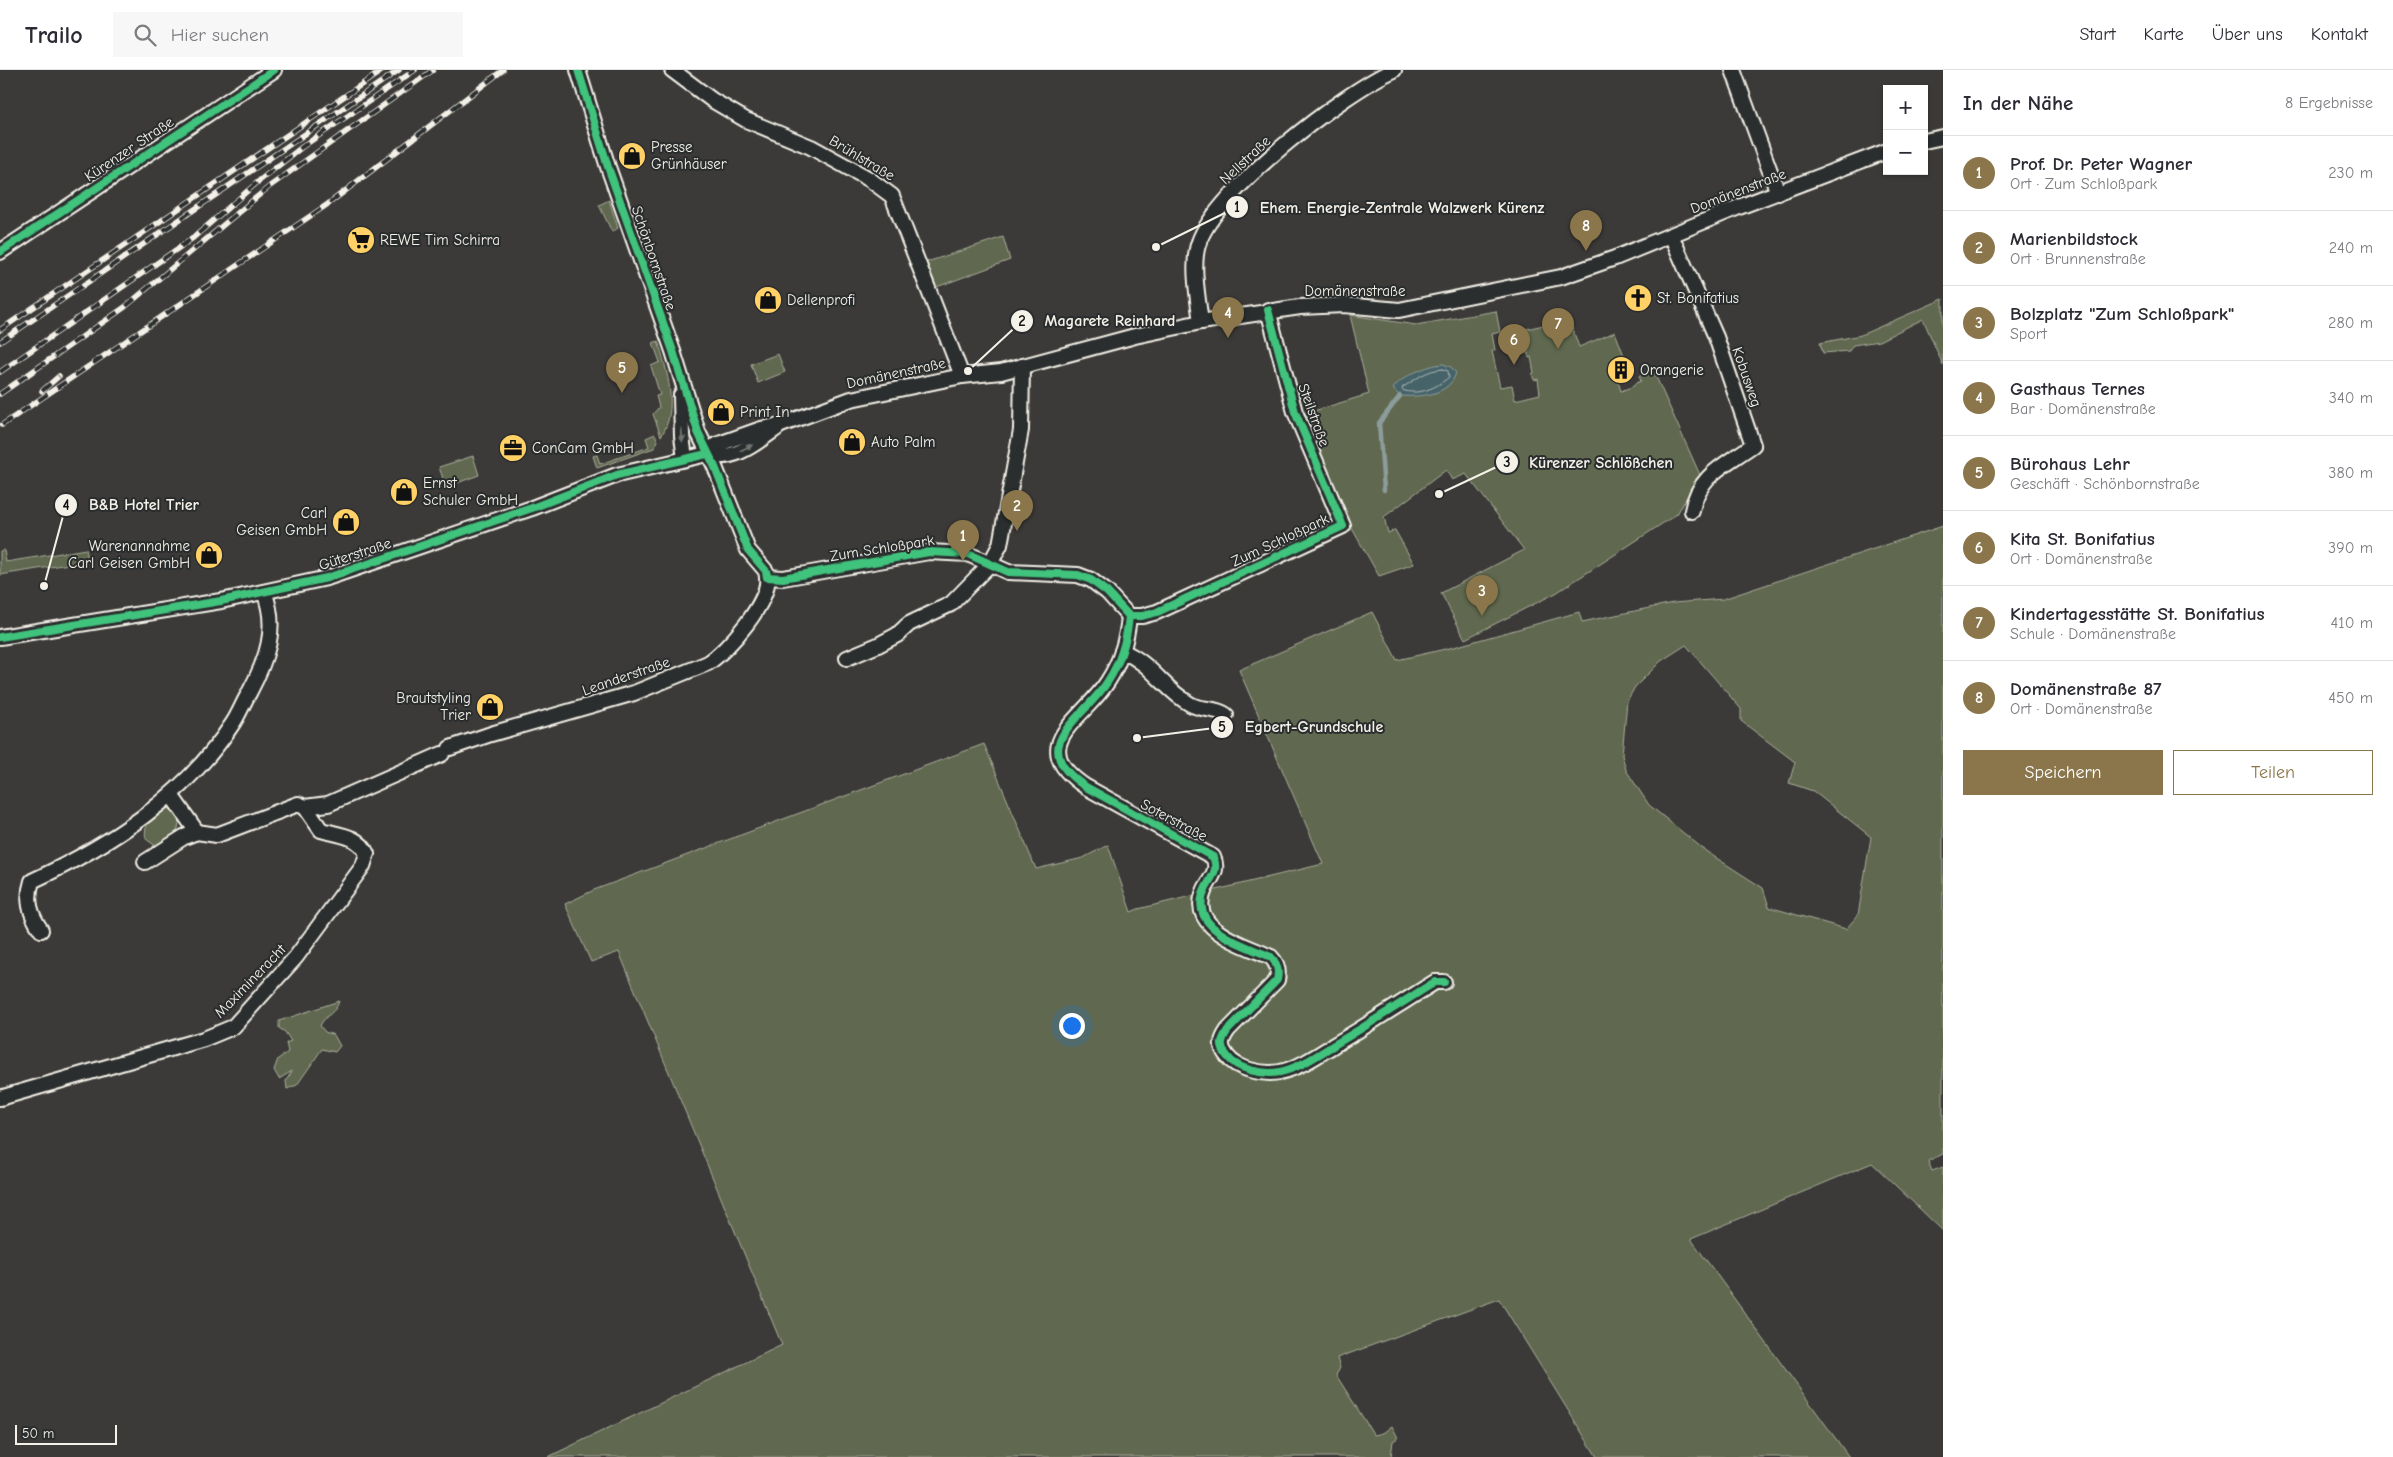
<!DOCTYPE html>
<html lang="de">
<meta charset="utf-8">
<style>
body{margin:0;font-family:"Comic Neue",sans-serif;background:#f7f7f7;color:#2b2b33}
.controls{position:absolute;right:15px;top:15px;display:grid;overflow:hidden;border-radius:0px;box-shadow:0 1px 4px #0004}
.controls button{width:45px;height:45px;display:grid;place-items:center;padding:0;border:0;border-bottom:1px solid #e1e1e2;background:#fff;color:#2b2b33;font:25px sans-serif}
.scale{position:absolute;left:15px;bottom:12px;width:102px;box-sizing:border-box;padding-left:5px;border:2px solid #f4f1e8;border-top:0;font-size:14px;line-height:18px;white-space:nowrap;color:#f4f1e8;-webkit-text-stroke:4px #2a2d2e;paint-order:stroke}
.you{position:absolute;left:1071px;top:955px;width:18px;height:18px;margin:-12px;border:4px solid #fff;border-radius:50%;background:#1a73e8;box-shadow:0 0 0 8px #1a73e833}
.badge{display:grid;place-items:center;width:32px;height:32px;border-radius:50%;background:#8a764a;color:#fff;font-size:16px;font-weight:700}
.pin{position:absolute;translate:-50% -41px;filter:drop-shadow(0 1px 2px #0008)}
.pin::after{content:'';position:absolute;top:26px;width:18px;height:15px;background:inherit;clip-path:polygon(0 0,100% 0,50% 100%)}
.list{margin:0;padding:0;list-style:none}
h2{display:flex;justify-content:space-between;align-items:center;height:65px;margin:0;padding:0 20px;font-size:21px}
h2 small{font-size:16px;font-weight:400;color:#7c7c81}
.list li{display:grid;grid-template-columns:32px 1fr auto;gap:15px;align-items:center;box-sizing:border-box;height:75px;padding:0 20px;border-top:1px solid #e1e1e2}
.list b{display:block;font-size:19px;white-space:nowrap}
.list p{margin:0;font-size:16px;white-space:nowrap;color:#7c7c81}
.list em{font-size:16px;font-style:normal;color:#7c7c81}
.actions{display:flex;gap:10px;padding:15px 20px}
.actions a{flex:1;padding:11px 0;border:1px solid #8a764a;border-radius:0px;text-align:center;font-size:18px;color:#8a764a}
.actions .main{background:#8a764a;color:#fff}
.icon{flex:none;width:28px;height:28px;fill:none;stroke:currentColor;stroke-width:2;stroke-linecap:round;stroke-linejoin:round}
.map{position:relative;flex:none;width:1943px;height:1387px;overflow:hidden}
header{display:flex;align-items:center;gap:30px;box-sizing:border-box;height:70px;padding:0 25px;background:#fff;border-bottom:1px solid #e1e1e2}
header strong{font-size:24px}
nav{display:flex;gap:28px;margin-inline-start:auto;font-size:18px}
.search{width:350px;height:45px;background:#f7f7f7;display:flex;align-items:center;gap:12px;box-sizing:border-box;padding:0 18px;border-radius:0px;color:#7c7c81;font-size:19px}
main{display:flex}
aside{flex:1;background:#fff}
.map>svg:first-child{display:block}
.green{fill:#606950;stroke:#aaad9c;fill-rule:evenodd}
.water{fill:#46636a;stroke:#8c9c9c}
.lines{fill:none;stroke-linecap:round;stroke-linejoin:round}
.shore{stroke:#aeb8b6;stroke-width:1}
.stream{stroke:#8c9c9c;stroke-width:4.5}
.minor-casing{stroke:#f4f1e8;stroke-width:18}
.minor{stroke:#2a2d2e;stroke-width:14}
.rail-casing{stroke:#f4f1e8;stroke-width:5.5}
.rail{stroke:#2a2d2e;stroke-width:4;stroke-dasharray:11;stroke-linecap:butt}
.cycleway-casing{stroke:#2a2d2e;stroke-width:11}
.cycleway{stroke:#40c37c;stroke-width:8}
.oneway{fill:#71726f}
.labels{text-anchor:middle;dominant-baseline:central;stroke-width:4;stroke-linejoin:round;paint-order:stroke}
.poi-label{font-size:15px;fill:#f4f1e8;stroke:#2a2d2e;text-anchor:start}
.street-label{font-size:15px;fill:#f4f1e8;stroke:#2a2d2e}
.leader{fill:none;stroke:#f4f1e8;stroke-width:2}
.callout-dot{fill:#f4f1e8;stroke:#2a2d2e;stroke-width:2}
.mark-label{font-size:15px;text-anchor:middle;font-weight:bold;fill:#111}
.callout-label{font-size:16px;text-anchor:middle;font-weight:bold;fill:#f4f1e8;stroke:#2a2d2e;stroke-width:4;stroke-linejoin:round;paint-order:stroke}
</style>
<header>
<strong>Trailo</strong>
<div class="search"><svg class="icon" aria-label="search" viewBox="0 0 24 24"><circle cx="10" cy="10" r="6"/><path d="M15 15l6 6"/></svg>Hier suchen</div>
<nav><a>Start</a><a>Karte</a><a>Über uns</a><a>Kontakt</a></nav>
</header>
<main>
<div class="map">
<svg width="1943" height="1387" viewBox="0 0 1943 1387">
<rect width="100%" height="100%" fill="#3c3a38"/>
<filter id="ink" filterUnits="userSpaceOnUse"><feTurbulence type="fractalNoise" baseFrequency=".02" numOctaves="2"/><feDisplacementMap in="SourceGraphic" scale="10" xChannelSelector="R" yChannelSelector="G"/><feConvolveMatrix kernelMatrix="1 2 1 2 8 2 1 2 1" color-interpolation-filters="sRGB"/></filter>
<g filter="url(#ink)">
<g class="green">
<polygon points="609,130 618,158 612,162 599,135"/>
<polygon points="1003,167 1010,190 934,218 924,193"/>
<polygon points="1943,229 1943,295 1923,249 1879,271 1853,275 1849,281 1823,283 1820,273 1861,265"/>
<polygon points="1496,241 1500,262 1492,264 1495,280 1492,281 1500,317 1512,315 1515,330 1540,324 1538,309 1534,310 1532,304 1534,303 1531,287 1529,288 1525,265 1518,266 1518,261 1569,249 1579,277 1615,262 1625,288 1612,293 1621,321 1634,316 1634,314 1641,311 1639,306 1653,300 1700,405 1677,444 1556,523 1465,569 1441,523 1524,480 1466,404 1452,410 1446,400 1384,447 1388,463 1395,460 1414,494 1379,506 1346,448 1304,344 1369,324 1350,245 1416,255"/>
<path d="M 658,271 C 667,300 679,340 661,366 L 653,344 L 659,337 L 656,326 L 660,325 L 651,296 L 660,292 L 653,273 Z"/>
<polygon points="778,284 785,302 758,313 751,294"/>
<polygon points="655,364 658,371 654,378 597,398 593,386 597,385 600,394 649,377 646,368"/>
<polygon points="473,386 479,405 446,417 439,397"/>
<path d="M 1943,456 L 1943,1084 L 1928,1091 L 1932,1101 L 1943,1097 L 1943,1161 L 1872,1093 L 1691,1169 L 1849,1387 L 1597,1387 L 1499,1229 L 1337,1288 L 1340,1298 L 1336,1305 L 1374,1365 L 1383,1363 L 1392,1356 L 1398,1368 L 1393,1371 L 1391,1387 L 548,1387 L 782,1275 L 619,882 L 591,892 L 565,834 L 594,820 L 984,674 L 1036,799 L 1083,788 L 1108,775 L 1131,842 L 1138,839 L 1323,794 L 1239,600 L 1372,542 L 1397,590 L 1454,577 L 1579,542 L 1582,552 L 1673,533 L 1723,529 ZM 1686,575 L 1741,639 L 1741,651 L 1795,692 L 1789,713 L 1813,721 L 1871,767 L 1858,845 L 1846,859 L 1769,837 L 1763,818 L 1707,782 L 1649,735 L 1626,700 L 1622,685 L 1627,631 L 1635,617 L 1661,591 Z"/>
<polygon points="86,479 88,491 0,505 0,481 4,480 6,492"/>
<path d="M 166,738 L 176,741 L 179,754 L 176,768 L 157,777 L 146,769 C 142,753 155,747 166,738 Z"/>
<path d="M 339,931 C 336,944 325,944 320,956 L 325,962 L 334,965 L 340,976 L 335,982 L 322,979 L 297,1015 L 287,1019 L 286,1011 L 292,1001 L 279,1009 L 274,1000 L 278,989 L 288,982 L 286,973 L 291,971 L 285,962 L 279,958 L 279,951 Z"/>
</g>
<path class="water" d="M 1443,294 L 1451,297 L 1456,303 C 1449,326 1420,327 1400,326 L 1393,319 C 1401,306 1428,295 1443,294 Z"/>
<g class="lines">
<path class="shore" d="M 1443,299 L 1448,301 L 1449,307 C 1436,318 1419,326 1402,320 L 1403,317 C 1417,309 1425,300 1443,299 Z"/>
<polyline class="stream" points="1384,420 1379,353 1400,326"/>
<defs>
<g id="minor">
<polyline points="578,0 608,97 673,281 698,362 715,397 748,480 766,501 767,507 783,508 929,482 968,484 1008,502 1078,505 1091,510 1107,522 1129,546 1142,546 1157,542 1343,456 1295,342 1268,240"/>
<polyline points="672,0 712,30 746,50 811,77 869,109 892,126 962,306"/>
<polyline points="1733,0 1778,123"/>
<polyline points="1924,71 1943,67"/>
<path d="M 1671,165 L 1716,267 L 1753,375 C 1725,395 1698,405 1692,441"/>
<polyline points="0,182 274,0"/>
<path d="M 1201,252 C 1198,229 1191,193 1199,172 C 1216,121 1344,22 1394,0"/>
<polyline points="681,325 682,366 685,389"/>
<polyline points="707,384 716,375 761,359 781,355 851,329 962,306 1001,302 1135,266 1201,252 1300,237 1344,235 1399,240 1561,207 1615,188 1739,137 1887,81"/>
<path d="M 707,384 C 733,393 756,373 777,358"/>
<path d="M 1129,546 C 1127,569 1121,591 1108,611 C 1085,649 1022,675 1086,717 L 1213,787 C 1218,797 1214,804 1209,812 C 1180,857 1240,873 1271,887 C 1278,894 1279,901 1277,910 L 1228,960 C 1221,970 1219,976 1227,986 C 1237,1000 1264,1005 1280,1002 C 1299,998 1318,985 1334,975 C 1368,955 1401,933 1435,912 L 1444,912"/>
<polyline points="0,567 221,531 327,508 532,438 617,405 707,384"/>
<path d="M 1122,581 C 1153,594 1163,619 1190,634 C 1202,641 1215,637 1226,645"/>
<polyline points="847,588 878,575 897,565 909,554 951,534 990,494 1000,475 1021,360 1022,296"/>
<path d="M 450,678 L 491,664 L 634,623 L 708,593 C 727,581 771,531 767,507"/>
<polyline points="197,762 217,765 298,734 305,737 328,734 442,684"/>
<polyline points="145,792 184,767 197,762 171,725"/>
<path d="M 41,860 C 30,844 26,830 32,811 C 110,775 185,727 233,653 C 239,644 243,633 249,623 C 266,591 279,558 264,522"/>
<path d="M 0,1028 L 204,969 L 233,957 L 296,887 L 363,796 L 367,784 C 359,765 338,765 321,760 L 305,737"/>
</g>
</defs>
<use href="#minor" class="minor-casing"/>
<use href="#minor" class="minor"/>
<defs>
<g id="rail">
<polyline points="0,260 383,0"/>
<polyline points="0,272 399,0"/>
<polyline points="0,302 193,168 259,111 302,77 415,0"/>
<polyline points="42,321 59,306"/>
<polyline points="0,324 125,237 270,116 433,0"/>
<polyline points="2,355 328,134 503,0"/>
</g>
</defs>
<use href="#rail" class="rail-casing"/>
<use href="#rail" class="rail"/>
<defs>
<g id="cycleway">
<polyline points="578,0 608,97 673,281 698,362 715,397 748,480 766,501 767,507 783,508 929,482 968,484 1008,502 1078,505 1091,510 1107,522 1129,546 1142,546 1157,542 1343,456 1295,342 1268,240"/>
<polyline points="0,182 274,0"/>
<path d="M 1129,546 C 1127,569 1121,591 1108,611 C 1085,649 1022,675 1086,717 L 1213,787 C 1218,797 1214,804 1209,812 C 1180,857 1240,873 1271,887 C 1278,894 1279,901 1277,910 L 1228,960 C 1221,970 1219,976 1227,986 C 1237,1000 1264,1005 1280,1002 C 1299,998 1318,985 1334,975 C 1368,955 1401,933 1435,912 L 1444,912"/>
<polyline points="0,567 221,531 327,508 532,438 617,405 707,384"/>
</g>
</defs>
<use href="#cycleway" class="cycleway-casing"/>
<use href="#cycleway" class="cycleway"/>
</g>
<defs><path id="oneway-solid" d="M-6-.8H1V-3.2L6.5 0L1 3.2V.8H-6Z" transform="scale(1.25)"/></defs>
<g class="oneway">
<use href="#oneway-solid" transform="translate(682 365) rotate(85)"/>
<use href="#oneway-solid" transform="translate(746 378) rotate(-26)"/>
</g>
</g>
<defs>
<symbol id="shop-disc" viewBox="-11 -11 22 22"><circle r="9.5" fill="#ffd166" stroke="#2a2d2e"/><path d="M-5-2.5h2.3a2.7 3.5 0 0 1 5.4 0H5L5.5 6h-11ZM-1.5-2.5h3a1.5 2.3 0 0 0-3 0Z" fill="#111"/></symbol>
<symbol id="supermarket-disc" viewBox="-11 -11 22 22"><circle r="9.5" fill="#ffd166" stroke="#2a2d2e"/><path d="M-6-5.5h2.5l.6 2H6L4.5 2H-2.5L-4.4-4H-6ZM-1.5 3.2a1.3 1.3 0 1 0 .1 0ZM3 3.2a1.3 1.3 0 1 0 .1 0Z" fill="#111"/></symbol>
<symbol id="church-disc" viewBox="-11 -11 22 22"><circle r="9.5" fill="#ffd166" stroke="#2a2d2e"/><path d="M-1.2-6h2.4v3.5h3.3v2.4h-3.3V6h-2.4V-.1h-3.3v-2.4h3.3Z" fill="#111"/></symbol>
<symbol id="building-disc" viewBox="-11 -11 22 22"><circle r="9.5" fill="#ffd166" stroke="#2a2d2e"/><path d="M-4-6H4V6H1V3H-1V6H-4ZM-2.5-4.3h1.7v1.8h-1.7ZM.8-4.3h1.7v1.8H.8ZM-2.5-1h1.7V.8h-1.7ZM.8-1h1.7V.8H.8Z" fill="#111"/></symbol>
<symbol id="office-disc" viewBox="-11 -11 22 22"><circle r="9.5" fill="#ffd166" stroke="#2a2d2e"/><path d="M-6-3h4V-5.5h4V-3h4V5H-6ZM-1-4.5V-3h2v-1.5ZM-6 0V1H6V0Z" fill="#111"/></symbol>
</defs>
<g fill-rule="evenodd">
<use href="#shop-disc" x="616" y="70" width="32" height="32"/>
<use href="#supermarket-disc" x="345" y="154" width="32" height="32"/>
<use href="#church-disc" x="1622" y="212" width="32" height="32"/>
<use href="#shop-disc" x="752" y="214" width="32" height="32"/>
<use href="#building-disc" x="1605" y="284" width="32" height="32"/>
<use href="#shop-disc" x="705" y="326" width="32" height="32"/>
<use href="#shop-disc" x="836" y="356" width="32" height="32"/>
<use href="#office-disc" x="497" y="362" width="32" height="32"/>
<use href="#shop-disc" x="388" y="406" width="32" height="32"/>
<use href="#shop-disc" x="330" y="436" width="32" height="32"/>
<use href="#shop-disc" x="193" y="469" width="32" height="32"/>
<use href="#shop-disc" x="474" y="621" width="32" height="32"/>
</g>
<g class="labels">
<g class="poi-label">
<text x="651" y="77">Presse<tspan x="651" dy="17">Grünhäuser</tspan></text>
<text x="380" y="170">REWE Tim Schirra</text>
<text x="1657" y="228">St. Bonifatius</text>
<text x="787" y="230">Dellenprofi</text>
<text x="1640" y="300">Orangerie</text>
<text x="740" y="342">Print In</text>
<text x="871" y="372">Auto Palm</text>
<text x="532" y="378">ConCam GmbH</text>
<text x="423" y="413">Ernst<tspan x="423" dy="17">Schuler GmbH</tspan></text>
<text x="327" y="443" text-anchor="end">Carl<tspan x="327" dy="17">Geisen GmbH</tspan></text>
<text x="190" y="476" text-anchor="end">Warenannahme<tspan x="190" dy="17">Carl Geisen GmbH</tspan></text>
<text x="471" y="628" text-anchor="end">Brautstyling<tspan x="471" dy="17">Trier</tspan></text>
</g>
<g class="street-label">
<text transform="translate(129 79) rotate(-34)">Kürenzer Straße</text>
<text transform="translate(862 88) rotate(31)">Brühlstraße</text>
<text transform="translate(1245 90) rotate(-43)">Nellstraße</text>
<text transform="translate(1738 121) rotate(-21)">Domänenstraße</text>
<text transform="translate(654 188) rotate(71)">Schönbornstraße</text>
<text x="1355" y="221">Domänenstraße</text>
<text transform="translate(896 303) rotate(-12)">Domänenstraße</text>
<text transform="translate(1747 307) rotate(71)">Kobusweg</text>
<text transform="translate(1314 345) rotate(70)">Steilstraße</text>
<text transform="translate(1280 470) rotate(-25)">Zum Schloßpark</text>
<text transform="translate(882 478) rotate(-9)">Zum Schloßpark</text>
<text transform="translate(355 484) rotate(-18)">Güterstraße</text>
<text transform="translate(626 606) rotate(-19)">Leanderstraße</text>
<text transform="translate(1174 750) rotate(28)">Soterstraße</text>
<text transform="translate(250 911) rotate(-46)">Maximineracht</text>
</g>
</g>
<path class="leader" d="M1156 177L1237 137M968 301L1022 251M1439 424L1507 392M44 516L66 435M1137 668L1222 657"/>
<g class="callout-dot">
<circle cx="1156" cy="177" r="5"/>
<circle cx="968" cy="301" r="5"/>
<circle cx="1439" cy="424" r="5"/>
<circle cx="44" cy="516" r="5"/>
<circle cx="1137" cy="668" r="5"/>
<circle cx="1237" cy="137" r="12"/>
<circle cx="1022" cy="251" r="12"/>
<circle cx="1507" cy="392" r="12"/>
<circle cx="66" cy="435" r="12"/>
<circle cx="1222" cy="657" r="12"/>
</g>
<g class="mark-label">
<text x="1237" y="142">1</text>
<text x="1022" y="256">2</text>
<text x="1507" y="397">3</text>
<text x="66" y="440">4</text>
<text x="1222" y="662">5</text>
</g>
<g class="callout-label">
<text x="1402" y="143">Ehem. Energie-Zentrale Walzwerk Kürenz</text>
<text x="1110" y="256">Magarete Reinhard</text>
<text x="1601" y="398">Kürenzer Schlößchen</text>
<text x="144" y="440">B&amp;B Hotel Trier</text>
<text x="1314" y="662">Egbert-Grundschule</text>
</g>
</svg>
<div class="controls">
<button>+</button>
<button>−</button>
</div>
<div class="scale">50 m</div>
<div class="you"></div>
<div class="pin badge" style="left:963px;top:491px">1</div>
<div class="pin badge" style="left:1017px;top:461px">2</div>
<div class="pin badge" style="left:1482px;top:546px">3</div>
<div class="pin badge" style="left:1228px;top:268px">4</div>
<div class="pin badge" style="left:622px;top:323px">5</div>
<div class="pin badge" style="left:1514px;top:295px">6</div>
<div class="pin badge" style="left:1558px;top:279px">7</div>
<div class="pin badge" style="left:1586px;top:181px">8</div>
</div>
<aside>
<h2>In der Nähe<small>8 Ergebnisse</small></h2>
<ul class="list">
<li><span class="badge">1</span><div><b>Prof. Dr. Peter Wagner</b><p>Ort · Zum Schloßpark</p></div><em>230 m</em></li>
<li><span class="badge">2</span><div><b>Marienbildstock</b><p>Ort · Brunnenstraße</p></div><em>240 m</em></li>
<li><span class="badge">3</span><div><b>Bolzplatz &quot;Zum Schloßpark&quot;</b><p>Sport</p></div><em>280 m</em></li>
<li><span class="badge">4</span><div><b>Gasthaus Ternes</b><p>Bar · Domänenstraße</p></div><em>340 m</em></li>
<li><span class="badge">5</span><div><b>Bürohaus Lehr</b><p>Geschäft · Schönbornstraße</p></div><em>380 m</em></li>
<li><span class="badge">6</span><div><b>Kita St. Bonifatius</b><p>Ort · Domänenstraße</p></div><em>390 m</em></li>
<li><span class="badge">7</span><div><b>Kindertagesstätte St. Bonifatius</b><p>Schule · Domänenstraße</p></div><em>410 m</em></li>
<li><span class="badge">8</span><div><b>Domänenstraße 87</b><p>Ort · Domänenstraße</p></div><em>450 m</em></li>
</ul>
<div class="actions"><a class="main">Speichern</a><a>Teilen</a></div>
</aside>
</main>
